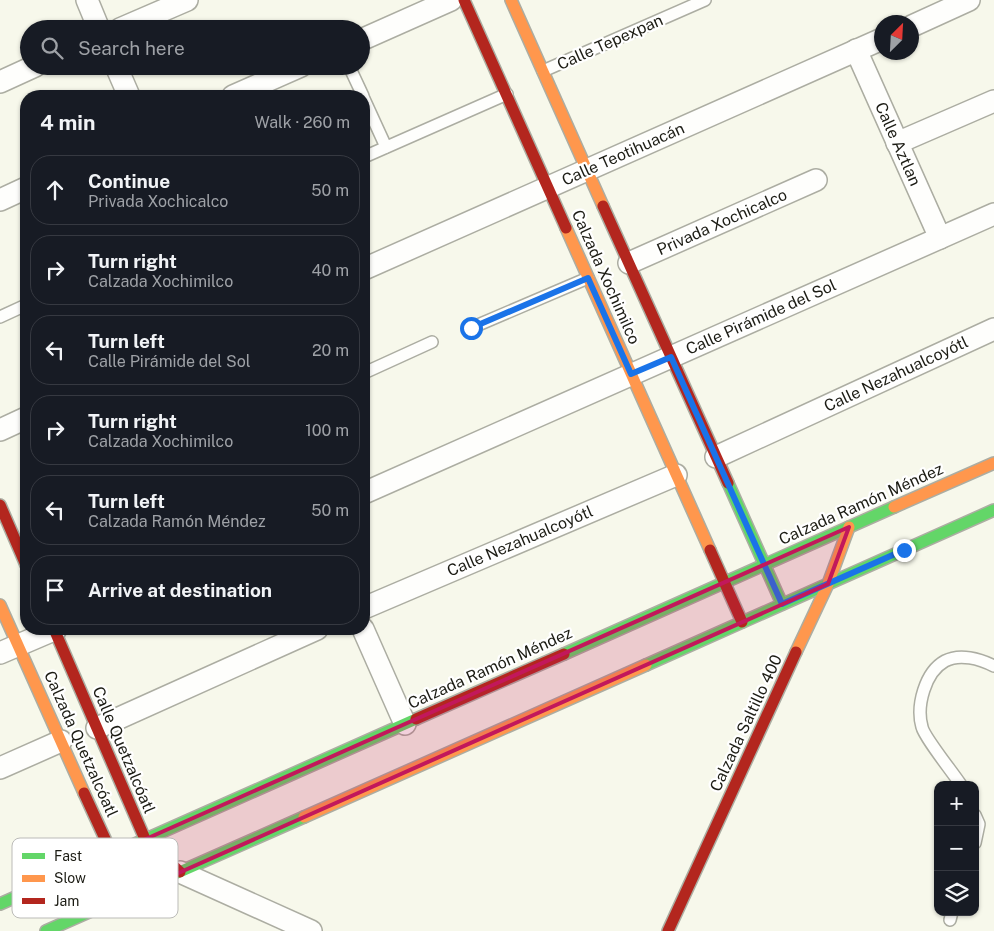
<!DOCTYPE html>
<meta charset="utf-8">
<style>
body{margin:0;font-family:"Public Sans",sans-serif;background:#242831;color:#f1f3f6}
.controls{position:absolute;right:15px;bottom:15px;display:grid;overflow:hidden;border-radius:10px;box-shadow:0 1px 4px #0004}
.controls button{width:45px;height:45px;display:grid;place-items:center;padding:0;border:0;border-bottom:1px solid #363941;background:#171b24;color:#f1f3f6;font:25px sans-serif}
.compass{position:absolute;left:874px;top:15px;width:45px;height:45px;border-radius:50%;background:#171b24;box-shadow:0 1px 4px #0004;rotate:24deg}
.stop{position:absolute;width:15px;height:15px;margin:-11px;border:4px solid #1a73e8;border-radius:50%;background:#fff}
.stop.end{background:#1a73e8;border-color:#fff;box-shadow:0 1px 5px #0008}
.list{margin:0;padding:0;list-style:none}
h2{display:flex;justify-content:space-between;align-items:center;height:65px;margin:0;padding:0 20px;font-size:21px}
h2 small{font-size:16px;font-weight:400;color:#9ea1a6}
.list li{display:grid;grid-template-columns:32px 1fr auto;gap:15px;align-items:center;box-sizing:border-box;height:70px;margin:0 10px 10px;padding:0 10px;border:1px solid #363941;border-radius:20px}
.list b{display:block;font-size:19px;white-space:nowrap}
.list p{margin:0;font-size:16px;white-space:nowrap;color:#9ea1a6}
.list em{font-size:16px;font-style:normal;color:#9ea1a6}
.icon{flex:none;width:28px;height:28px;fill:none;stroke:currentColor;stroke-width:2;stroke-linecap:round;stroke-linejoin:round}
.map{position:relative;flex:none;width:994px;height:931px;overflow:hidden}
.search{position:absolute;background:#171b24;box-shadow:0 1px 4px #0004;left:20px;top:20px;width:350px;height:55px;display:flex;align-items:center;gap:12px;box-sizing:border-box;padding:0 18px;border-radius:28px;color:#9ea1a6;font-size:19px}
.panel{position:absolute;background:#171b24;box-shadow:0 1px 4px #0004;left:20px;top:90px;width:350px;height:545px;border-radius:20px}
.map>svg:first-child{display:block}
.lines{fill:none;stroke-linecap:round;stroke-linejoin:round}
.lane-casing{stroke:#acada2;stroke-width:14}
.street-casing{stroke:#acada2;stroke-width:24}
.fast-casing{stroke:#acada2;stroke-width:14}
.slow-casing{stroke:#acada2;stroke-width:14}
.jam-casing{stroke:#acada2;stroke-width:14}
.lane{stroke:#fefefc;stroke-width:11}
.street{stroke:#fefefc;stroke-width:21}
.fast{stroke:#63d668;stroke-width:11}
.slow{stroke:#ff974d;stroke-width:11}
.jam{stroke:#b3261e;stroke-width:11}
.route{stroke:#1a73e8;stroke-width:6}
.marked{fill:#c2185b;fill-opacity:0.2;stroke:#c2185b;stroke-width:4;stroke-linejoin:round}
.labels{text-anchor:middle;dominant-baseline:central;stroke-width:4.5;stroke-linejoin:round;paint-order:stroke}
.street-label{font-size:16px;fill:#1c1c14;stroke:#fff}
.key{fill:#fff;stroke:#bbbbb8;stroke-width:1}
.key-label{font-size:14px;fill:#1c1c14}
</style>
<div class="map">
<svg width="994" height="931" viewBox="0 0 994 931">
<rect width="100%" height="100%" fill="#f7f8eb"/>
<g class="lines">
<defs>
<g id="lane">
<polyline points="349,66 363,96"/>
<polyline points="543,71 705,0"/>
<polyline points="364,99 386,147"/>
<polyline points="364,157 507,94"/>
<polyline points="0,317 26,305"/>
<polyline points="471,328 588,278"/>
<polyline points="364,373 432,342"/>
<path d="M 961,785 C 954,774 924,737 922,727 C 916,706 925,672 945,661 C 960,653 980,659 994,666"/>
<polyline points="975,815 979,824 975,843"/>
<polyline points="950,920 952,912"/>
</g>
<g id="street">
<polyline points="87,0 99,29"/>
<polyline points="912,26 969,0"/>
<polyline points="120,29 187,0"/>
<polyline points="361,40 451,0"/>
<polyline points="856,50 940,238"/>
<polyline points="116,66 129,96"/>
<polyline points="0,82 35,66"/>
<polyline points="233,96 301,66"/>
<polyline points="897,143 994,101"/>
<polyline points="0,200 26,188"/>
<polyline points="629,263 816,180"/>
<polyline points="364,269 882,39"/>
<polyline points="0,430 26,418"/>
<polyline points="716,457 994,329"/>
<polyline points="364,493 994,214"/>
<polyline points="364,608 676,475"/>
<polyline points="363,629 405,724"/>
<polyline points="0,653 56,629"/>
<polyline points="97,728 317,629"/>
<polyline points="0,768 61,741"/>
<polyline points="180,872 311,931"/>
</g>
<g id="fast">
<polyline points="728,483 782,604"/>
<polyline points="564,654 894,507"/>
<polyline points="646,665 994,510"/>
<polyline points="0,904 416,719"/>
<polyline points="46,931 304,817"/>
</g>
<g id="slow">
<polyline points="511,0 603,206"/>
<polyline points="566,228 710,550"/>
<polyline points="894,507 994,463"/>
<polyline points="0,605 84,793"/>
<polyline points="796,652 828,584 849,527"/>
<polyline points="304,817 646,665"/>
</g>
<g id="jam">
<polyline points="464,0 566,228"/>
<polyline points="603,206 728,483"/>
<polyline points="0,505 26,565"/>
<polyline points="710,550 742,622"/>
<polyline points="54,629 145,839 180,872"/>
<polyline points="416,719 564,654"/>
<polyline points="84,793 112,854 147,887"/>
<polyline points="668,931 796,652"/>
</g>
</defs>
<use href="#lane" class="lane-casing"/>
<use href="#street" class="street-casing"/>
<use href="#fast" class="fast-casing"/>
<use href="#slow" class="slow-casing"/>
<use href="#jam" class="jam-casing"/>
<use href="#lane" class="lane"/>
<use href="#street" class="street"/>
<use href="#fast" class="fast"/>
<use href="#slow" class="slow"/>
<use href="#jam" class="jam"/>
</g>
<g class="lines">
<polyline class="route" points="471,328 588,278 631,374 671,357 782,604 904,550"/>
</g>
<path class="marked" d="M 849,527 L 828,584 L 147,887 L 112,854 Z"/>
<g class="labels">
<g class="street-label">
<text transform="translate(610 42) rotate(-24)">Calle Tepexpan</text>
<text transform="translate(898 144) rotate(66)">Calle Aztlan</text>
<text transform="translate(623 154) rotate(-24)">Calle Teotihuacán</text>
<text transform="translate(722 222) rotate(-24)">Privada Xochicalco</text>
<text transform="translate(606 277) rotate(66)">Calzada Xochimilco</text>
<text transform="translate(761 317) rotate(-24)">Calle Pirámide del Sol</text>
<text transform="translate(896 374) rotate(-25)">Calle Nezahualcoyótl</text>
<text transform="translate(861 504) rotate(-24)">Calzada Ramón Méndez</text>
<text transform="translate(520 541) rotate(-23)">Calle Nezahualcoyótl</text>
<text transform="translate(490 668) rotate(-24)">Calzada Ramón Méndez</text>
<text transform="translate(746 723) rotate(-65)">Calzada Saltillo 400</text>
<text transform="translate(81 744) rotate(66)">Calzada Quetzalcóatl</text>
<text transform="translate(124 750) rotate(67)">Calle Quetzalcóatl</text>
</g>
</g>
<rect x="12" y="838" width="166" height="80" rx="8" class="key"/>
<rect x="22" y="853" width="23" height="6" fill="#63d668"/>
<rect x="22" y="875" width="23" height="7" fill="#ff974d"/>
<rect x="22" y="898" width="23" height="6" fill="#b3261e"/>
<g class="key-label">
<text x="54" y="861">Fast</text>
<text x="54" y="883">Slow</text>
<text x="54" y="906">Jam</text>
</g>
</svg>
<div class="controls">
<button>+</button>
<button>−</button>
<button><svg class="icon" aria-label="layers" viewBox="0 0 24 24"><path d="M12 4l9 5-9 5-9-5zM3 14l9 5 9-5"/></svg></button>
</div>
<svg class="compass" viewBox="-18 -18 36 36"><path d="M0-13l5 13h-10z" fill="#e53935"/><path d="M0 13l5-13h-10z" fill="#9ea1a6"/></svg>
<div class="stop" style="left:471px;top:328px"></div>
<div class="stop end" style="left:904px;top:550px"></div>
<div class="search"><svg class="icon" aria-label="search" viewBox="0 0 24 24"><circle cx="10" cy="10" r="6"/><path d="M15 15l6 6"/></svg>Search here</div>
<section class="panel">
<h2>4 min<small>Walk · 260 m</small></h2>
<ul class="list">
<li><svg class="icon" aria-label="ahead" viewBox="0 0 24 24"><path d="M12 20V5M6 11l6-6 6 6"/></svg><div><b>Continue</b><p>Privada Xochicalco</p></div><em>50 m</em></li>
<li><svg class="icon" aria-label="right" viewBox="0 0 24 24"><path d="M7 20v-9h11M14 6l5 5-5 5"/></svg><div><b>Turn right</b><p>Calzada Xochimilco</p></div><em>40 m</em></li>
<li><svg class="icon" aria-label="left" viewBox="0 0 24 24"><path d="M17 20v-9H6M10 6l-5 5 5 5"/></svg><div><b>Turn left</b><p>Calle Pirámide del Sol</p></div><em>20 m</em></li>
<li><svg class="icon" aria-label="right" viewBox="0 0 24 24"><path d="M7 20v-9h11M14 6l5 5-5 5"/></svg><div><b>Turn right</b><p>Calzada Xochimilco</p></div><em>100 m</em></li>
<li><svg class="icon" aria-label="left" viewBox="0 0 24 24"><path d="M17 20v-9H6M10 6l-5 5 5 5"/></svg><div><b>Turn left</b><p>Calzada Ramón Méndez</p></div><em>50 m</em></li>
<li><svg class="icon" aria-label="arrive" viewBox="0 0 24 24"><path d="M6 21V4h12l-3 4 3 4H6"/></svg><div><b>Arrive at destination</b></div></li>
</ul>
</section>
</div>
